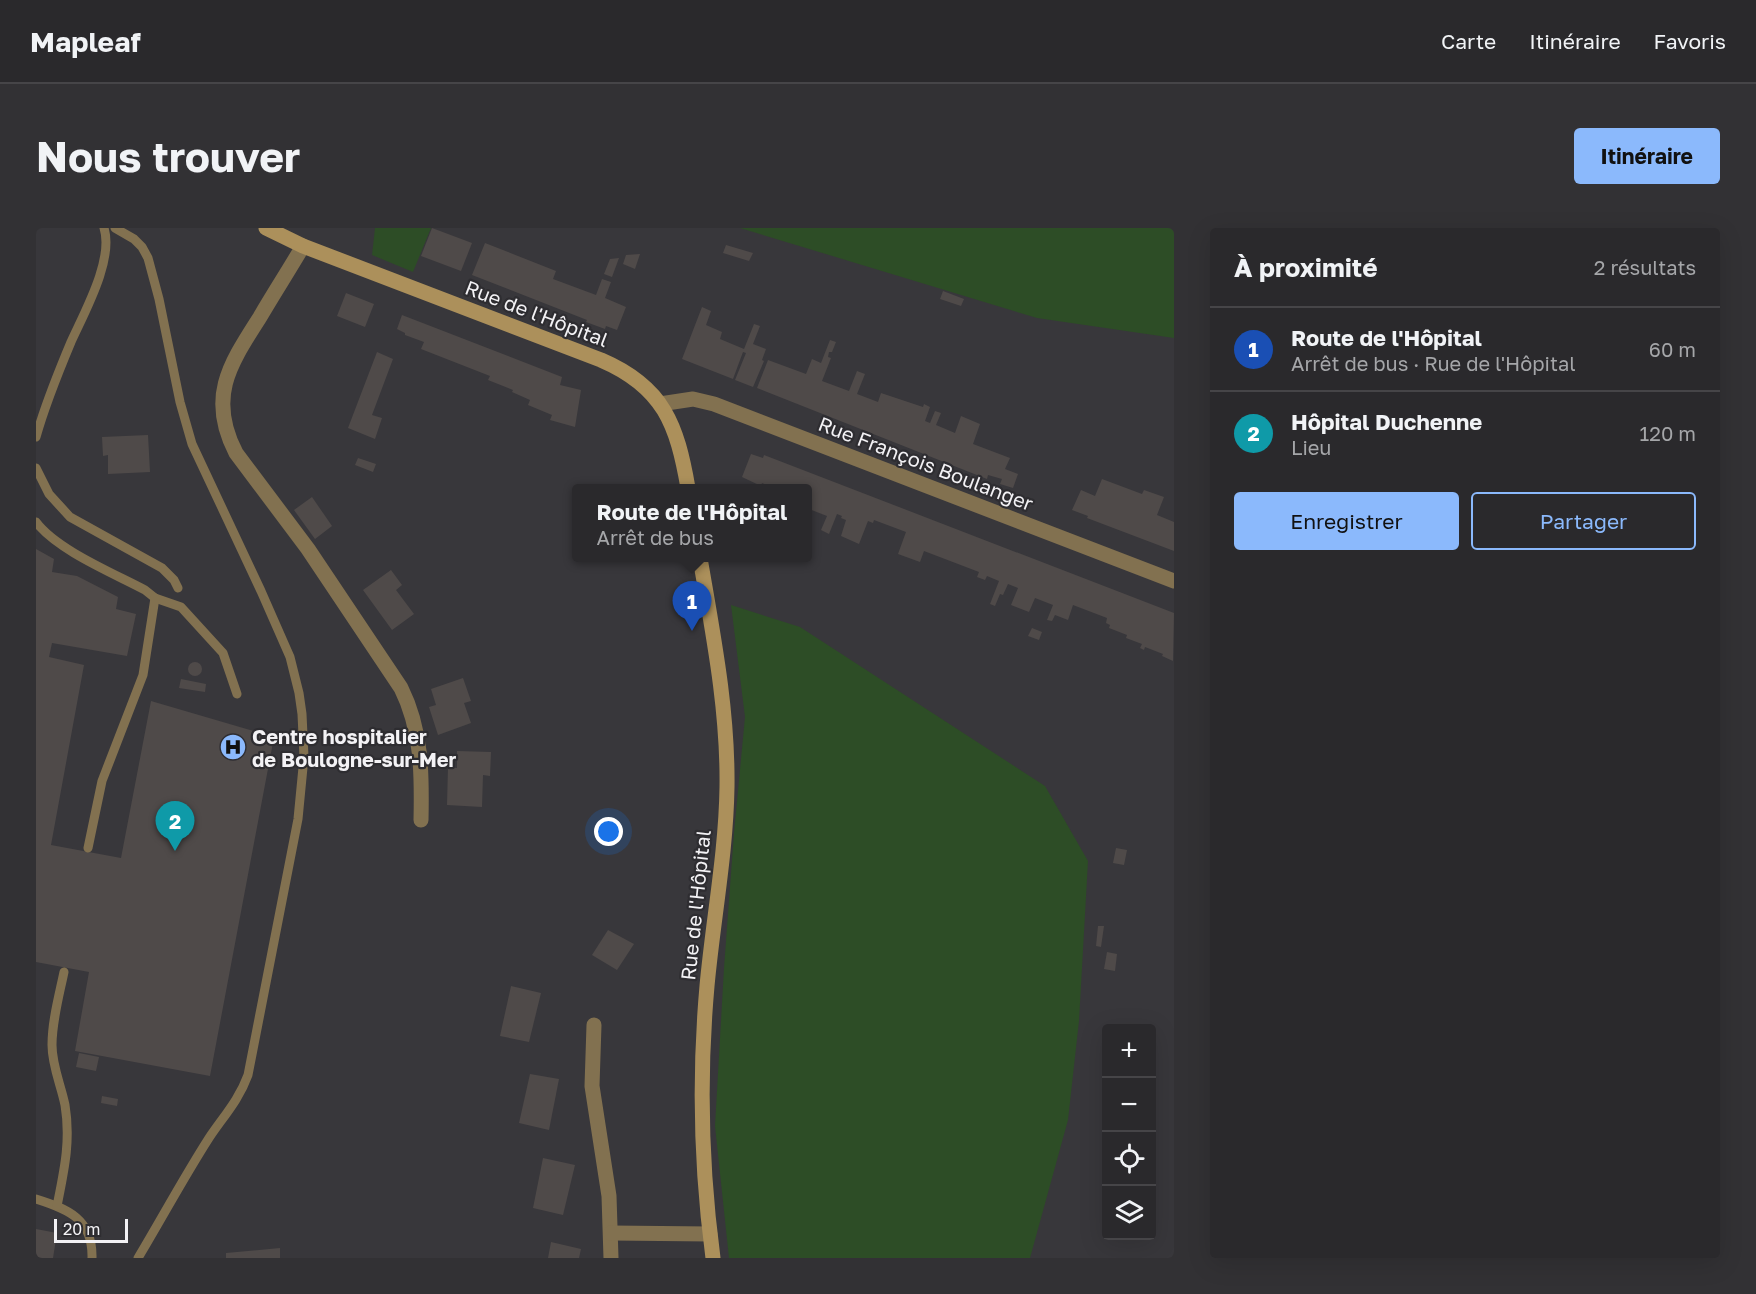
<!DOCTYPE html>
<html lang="fr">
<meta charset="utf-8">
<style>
body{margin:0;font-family:"Golos Text",sans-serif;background:#323134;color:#f1f3f6}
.controls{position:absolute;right:18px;bottom:18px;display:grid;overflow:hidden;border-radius:6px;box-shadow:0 6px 24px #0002}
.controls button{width:54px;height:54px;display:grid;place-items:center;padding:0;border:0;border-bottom:2px solid #464548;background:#2a292c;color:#f1f3f6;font:30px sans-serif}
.scale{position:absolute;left:18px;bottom:15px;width:74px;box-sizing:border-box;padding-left:6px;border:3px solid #f3f2f5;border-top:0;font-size:16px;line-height:21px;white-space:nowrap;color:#f3f2f5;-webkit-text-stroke:4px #2e2d31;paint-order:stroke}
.you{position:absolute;left:573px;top:604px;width:21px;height:21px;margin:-15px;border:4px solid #fff;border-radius:50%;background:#1a73e8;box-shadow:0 0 0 9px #1a73e833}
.badge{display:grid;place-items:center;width:39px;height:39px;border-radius:50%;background:#8bb9fc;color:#fff;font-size:20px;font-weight:700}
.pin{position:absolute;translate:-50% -50px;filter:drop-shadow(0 2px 3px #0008)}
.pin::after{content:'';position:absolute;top:32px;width:21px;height:18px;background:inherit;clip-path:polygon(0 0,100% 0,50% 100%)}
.popup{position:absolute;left:536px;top:256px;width:240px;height:78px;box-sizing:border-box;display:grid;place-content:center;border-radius:6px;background:#2a292c;filter:drop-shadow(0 2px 4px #0005);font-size:20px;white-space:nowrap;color:#a5a6a9}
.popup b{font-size:22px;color:#f1f3f6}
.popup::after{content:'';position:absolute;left:50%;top:100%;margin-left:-12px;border:12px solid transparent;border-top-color:#2a292c}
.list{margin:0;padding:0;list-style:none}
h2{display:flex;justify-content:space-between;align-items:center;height:78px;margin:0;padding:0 24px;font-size:26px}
h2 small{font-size:20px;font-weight:400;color:#a5a6a9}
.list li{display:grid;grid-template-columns:39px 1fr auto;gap:18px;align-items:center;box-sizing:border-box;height:84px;padding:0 24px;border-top:2px solid #464548}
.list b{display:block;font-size:22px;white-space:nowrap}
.list p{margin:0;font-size:20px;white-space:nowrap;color:#a5a6a9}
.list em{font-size:20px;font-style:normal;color:#a5a6a9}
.actions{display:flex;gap:12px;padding:18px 24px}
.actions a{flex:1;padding:14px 0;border:2px solid #8bb9fc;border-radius:6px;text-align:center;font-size:21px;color:#8bb9fc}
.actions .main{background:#8bb9fc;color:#111}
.icon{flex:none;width:33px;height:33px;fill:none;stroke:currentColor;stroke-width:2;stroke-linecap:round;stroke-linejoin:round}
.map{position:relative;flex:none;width:1138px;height:1030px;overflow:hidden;border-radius:6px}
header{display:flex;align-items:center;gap:36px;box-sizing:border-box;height:84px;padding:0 30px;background:#2a292c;border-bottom:2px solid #464548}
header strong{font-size:28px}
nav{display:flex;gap:33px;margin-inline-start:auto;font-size:21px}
.intro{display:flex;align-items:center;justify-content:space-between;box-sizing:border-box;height:144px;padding:0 36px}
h1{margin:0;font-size:42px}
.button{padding:15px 27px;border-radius:6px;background:#8bb9fc;color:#111;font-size:21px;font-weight:700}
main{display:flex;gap:36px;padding:0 36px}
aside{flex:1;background:#2a292c;border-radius:6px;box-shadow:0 6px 24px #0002}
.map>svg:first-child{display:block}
.green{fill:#2d4d26}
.building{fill:#4f4a49}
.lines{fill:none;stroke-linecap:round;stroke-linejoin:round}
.lane{stroke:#827150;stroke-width:9}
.street{stroke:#827150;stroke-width:15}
.secondary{stroke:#ac905b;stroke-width:15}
.labels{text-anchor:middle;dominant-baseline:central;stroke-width:4.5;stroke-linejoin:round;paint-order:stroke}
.street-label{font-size:20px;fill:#f3f2f5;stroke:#2e2d31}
.poi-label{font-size:20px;font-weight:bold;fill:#f3f2f5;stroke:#2e2d31;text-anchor:start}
</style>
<header>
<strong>Mapleaf</strong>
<nav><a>Carte</a><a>Itinéraire</a><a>Favoris</a></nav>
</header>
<div class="intro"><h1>Nous trouver</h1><a class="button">Itinéraire</a></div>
<main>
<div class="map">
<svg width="1138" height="1030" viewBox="0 0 1138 1030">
<rect width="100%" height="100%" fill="#38373b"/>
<g class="green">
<polygon points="339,0 395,0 377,44 336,27"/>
<polygon points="704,0 1138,0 1138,110 1001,90"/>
<polygon points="695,377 764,399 1009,558 1052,633 1043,793 1032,892 994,1030 693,1030 679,898 688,740 698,605 709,489"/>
</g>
<g class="building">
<polygon points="396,0 436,15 425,43 385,28"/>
<polygon points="449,15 520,43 517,51 560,67 566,51 575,54 569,70 590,79 581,102 570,98 569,101 550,94 551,92 436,47"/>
<polygon points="690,17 717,25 713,33 687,25"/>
<polygon points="604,26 599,41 587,36 590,27"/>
<polygon points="583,30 576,49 568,46 574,31"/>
<polygon points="907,63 928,71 925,78 904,71"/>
<polygon points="310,65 338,76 329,99 301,88"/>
<polygon points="666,79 675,83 670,97 686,104 684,111 708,121 718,96 724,98 717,116 730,121 726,132 728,133 717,159 699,152 710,125 707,124 697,151 646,131"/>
<polygon points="366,87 526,149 524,157 545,162 539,199 514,192 516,187 492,177 494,172 476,164 477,162 452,152 454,148 385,121 388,114 369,107 369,105 361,101"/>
<polygon points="794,112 800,114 796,124 793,124 792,129 795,130 786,153 813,163 821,143 829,146 821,166 842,174 845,165 887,179 888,176 894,179 889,193 894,195 899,183 905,185 900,197 919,205 925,188 944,196 937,216 974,230 969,241 982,246 977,260 964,256 966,251 952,247 951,251 721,160 732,132 770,146 776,131 785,135"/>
<polygon points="341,124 357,131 336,187 346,190 339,211 312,200"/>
<polygon points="112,207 114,244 72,246 72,227 67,228 66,209"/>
<polygon points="715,226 727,230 728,227 1138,385 1137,433 1126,428 1127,426 1109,419 1108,422 1104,420 1106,416 1090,410 1091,407 1073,400 1074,397 1070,395 1071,390 1037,377 1032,392 1019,387 1016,393 1011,392 1017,377 999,370 993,384 975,377 982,360 972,356 967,367 964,366 959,378 954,376 963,353 951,348 949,352 941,349 943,344 888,323 884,334 862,326 870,304 838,292 837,295 832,293 823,316 805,308 810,292 805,290 806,288 801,286 793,306 785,302 791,288 773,281 771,260 737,260 726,255 725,258 706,249"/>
<polygon points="322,230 340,236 337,244 319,237"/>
<polygon points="1066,251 1106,266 1108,262 1128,269 1121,287 1138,294 1138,323 1051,290 1052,288 1036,282 1045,262 1059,268"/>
<polygon points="276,269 296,298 279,311 258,282"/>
<polygon points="0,321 18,331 16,344 41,348 82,369 80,381 100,386 91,428 16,415 13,429 48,437 15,617 85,630 115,473 238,509 174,848 39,823 53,744 0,734"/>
<polygon points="355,342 366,357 360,362 378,386 356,402 327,362"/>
<polygon points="996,400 1006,404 1003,412 992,408"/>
<circle cx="159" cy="441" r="7"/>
<polygon points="427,450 435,473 428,475 435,495 402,507 393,479 400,477 395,461"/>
<polygon points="145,451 170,456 169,464 143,460"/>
<polygon points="421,523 455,524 454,548 447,547 446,579 411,577 412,539 421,540"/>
<polygon points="1080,620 1091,622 1088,637 1077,635"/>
<polygon points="1062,698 1068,698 1065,719 1060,718"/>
<polygon points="572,702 598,716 581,742 556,727"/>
<polygon points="1071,724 1081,726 1079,743 1068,741"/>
<polygon points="475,758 505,765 493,814 464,808"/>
<polygon points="43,825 63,829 60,843 40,839"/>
<polygon points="494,846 523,851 513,902 483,895"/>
<polygon points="66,868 82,871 81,878 65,875"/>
<polygon points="507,930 539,937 527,987 497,980"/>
<polygon points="0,1001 21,1005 17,1030 0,1030"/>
<polygon points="515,1014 545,1021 543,1030 512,1030"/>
<polygon points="244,1020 244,1030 190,1030 190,1025"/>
</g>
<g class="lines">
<g class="lane">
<path d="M 79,0 L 98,11 L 106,19 L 112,30 L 123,71 L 144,174 L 156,216 L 225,363 L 254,429 L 263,465 L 266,486 L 268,529 L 262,591 L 212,847 C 203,872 187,889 173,910 C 148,949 126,990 102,1030"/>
<path d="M 0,209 C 9,177 22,145 35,114 C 48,85 78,32 68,0"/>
<polyline points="0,240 13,266 34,289 126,340 138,352 142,360"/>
<path d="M 0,294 C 21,322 77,345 109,362 L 119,370 L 145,379 L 187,425 L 201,466"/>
<polyline points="52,620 66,553 107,447 119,370"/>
<path d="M 0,971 C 32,981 57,991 56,1030"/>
<path d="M 21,978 C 28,943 35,913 29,877 C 25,857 16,838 16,817 C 16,793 23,768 28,744"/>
</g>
<g class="street">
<path d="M 267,18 C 253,42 238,65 224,89 C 194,136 171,169 200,225 L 272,321 L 365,460 C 386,502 386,546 385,592"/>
<polyline points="624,176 657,171 678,176 1138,353"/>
<polyline points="558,797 556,858 573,968 575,1030"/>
<polyline points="575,1005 674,1006"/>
</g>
<g class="secondary">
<path d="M 230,0 L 267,18 L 565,132 C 628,159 641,197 652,260"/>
<path d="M 664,330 C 677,406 692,481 691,559 C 690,626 677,692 671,758 C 663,848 665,940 677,1030"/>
</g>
</g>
<defs>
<symbol id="hospital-disc" viewBox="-11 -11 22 22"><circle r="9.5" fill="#8bb9fc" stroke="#2e2d31"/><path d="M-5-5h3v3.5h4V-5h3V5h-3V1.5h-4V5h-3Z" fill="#111"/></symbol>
</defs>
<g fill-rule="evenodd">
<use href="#hospital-disc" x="182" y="504" width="30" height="30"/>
</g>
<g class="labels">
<g class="street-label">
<text transform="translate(501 85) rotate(21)">Rue de l'Hôpital</text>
<text transform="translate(890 235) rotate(21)">Rue François Boulanger</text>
<text transform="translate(659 677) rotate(-84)">Rue de l'Hôpital</text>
</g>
<g class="poi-label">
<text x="216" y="508">Centre hospitalier<tspan x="216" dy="23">de Boulogne-sur-Mer</tspan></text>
</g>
</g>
</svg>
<div class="controls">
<button>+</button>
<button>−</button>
<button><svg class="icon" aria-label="locate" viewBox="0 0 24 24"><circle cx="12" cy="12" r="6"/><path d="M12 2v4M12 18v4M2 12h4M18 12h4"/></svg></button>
<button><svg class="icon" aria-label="layers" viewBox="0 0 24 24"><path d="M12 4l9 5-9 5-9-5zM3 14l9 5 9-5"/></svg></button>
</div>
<div class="scale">20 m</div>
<div class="you"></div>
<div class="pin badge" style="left:656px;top:403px;background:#1a4fb4">1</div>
<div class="popup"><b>Route de l'Hôpital</b>Arrêt de bus</div>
<div class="pin badge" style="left:139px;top:623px;background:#0f9aa8">2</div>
</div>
<aside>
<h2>À proximité<small>2 résultats</small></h2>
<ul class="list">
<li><span class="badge" style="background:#1a4fb4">1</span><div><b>Route de l'Hôpital</b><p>Arrêt de bus · Rue de l'Hôpital</p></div><em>60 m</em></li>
<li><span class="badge" style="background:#0f9aa8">2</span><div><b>Hôpital Duchenne</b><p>Lieu</p></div><em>120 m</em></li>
</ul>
<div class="actions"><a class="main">Enregistrer</a><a>Partager</a></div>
</aside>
</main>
